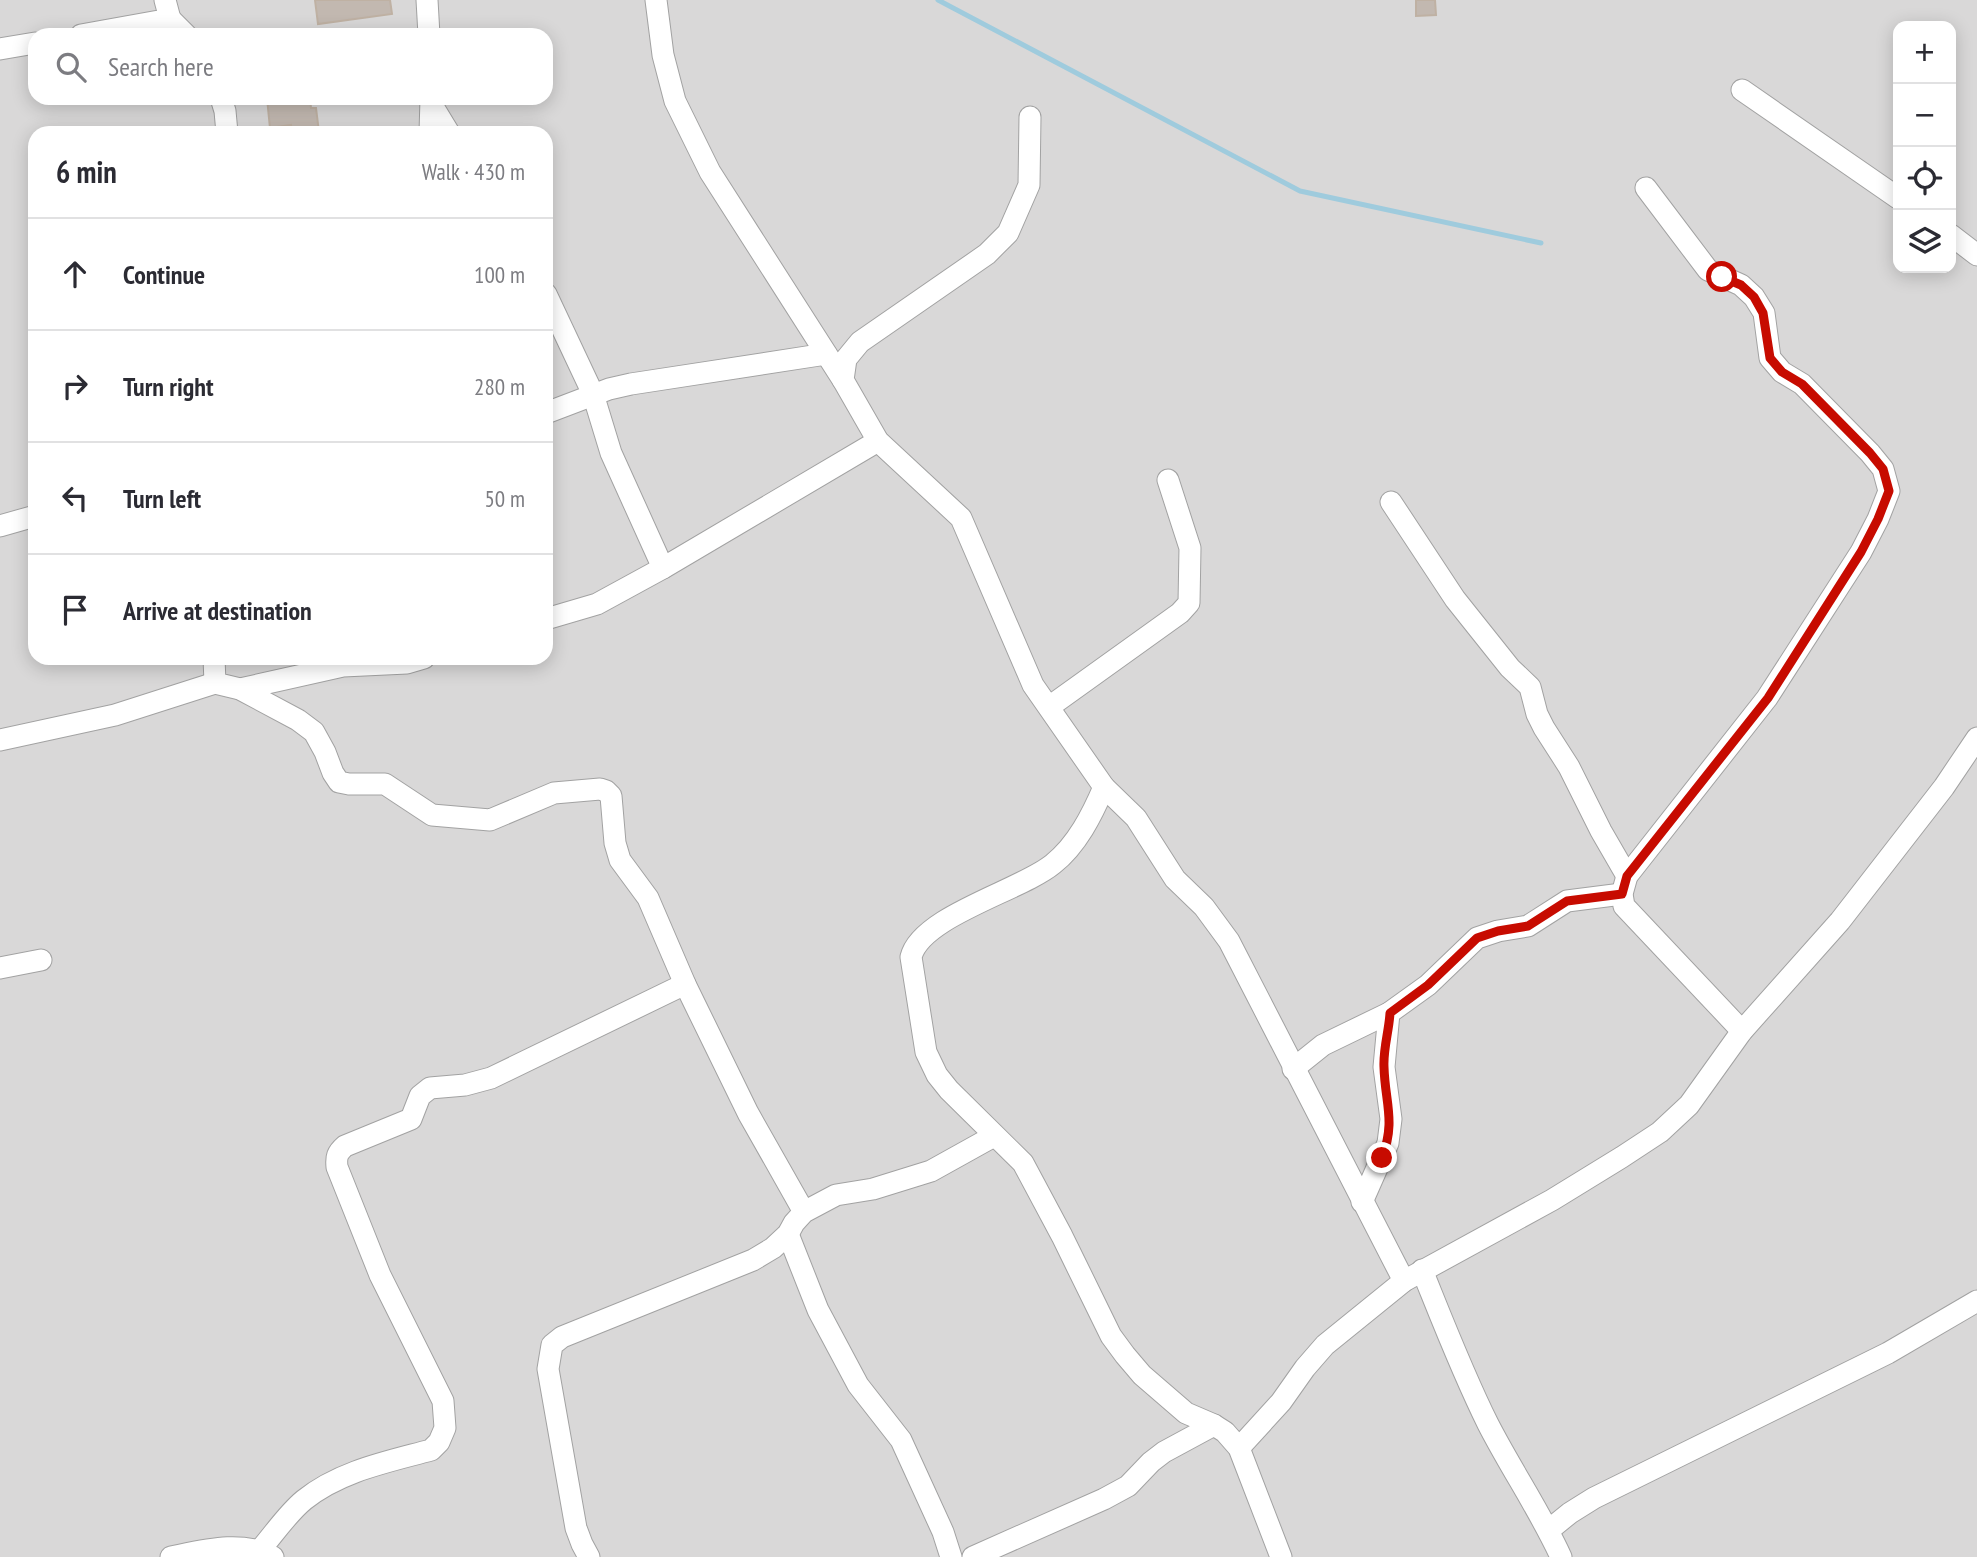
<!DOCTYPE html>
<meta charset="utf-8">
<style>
body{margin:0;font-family:"PT Sans Narrow",sans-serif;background:#f2f2f3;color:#2b2b33}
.controls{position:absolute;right:21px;top:21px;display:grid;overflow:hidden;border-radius:14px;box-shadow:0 4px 18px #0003}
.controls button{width:63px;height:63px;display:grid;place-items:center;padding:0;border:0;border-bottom:2px solid #e1e1e2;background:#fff;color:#2b2b33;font:35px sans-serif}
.stop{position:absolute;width:21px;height:21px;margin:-16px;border:5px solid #c70b00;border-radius:50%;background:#fff}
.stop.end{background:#c70b00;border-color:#fff;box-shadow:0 2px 7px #0008}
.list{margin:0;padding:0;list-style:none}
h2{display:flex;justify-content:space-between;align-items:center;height:91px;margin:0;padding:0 28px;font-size:30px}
h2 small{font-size:23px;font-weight:400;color:#7c7c81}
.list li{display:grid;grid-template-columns:46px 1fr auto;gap:21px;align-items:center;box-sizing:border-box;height:112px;padding:0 28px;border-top:2px solid #e1e1e2}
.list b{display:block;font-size:26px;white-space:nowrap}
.list em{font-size:23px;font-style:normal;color:#7c7c81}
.icon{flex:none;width:38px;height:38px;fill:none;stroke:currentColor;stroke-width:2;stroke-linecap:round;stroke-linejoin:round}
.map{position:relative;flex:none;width:1977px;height:1557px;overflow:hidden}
.search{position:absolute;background:#fff;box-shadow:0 4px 18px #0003;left:28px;top:28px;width:525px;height:77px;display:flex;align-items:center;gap:18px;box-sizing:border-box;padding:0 24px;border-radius:21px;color:#7c7c81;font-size:26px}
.panel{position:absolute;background:#fff;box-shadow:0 4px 18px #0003;left:28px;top:126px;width:525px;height:539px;border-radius:21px}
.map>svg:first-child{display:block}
.residential{fill:#d9d8d8;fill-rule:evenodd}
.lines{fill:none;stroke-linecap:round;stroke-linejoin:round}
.stream{stroke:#9fcbdd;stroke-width:5}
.building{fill:#c2b8b0;stroke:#bfb1a3;stroke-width:2}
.minor-casing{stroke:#a2a2a2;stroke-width:23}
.minor{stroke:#fff;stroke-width:21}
.route{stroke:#c70b00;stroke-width:9}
</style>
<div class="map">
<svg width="1977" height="1557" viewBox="0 0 1977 1557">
<rect width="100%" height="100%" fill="#edeae0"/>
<path class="residential" d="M 0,0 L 1977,0 L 1977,1557 L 0,1557 ZM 1898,26 L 1951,26 L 1951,268 L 1898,268 ZM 35,35 L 546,35 L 546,98 L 35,98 ZM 35,133 L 546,133 L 546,658 L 35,658 Z"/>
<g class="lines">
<polyline class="stream" points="938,0 1300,191 1541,243"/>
</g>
<g class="building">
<polygon points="315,0 390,0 392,14 318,24"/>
<polygon points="1416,0 1435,0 1436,15 1416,16"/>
<polygon points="267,98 310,98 311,108 316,108 319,132 292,133 291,125 270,128"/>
</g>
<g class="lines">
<defs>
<g id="minor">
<polyline points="427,0 429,35"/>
<polyline points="656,0 663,55 675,101 710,172 843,380"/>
<polyline points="170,19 186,35"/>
<polyline points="81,35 170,19 165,0"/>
<polyline points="0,49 35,43"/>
<polyline points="1742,90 1898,198"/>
<polyline points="221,98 225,111 227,133"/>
<polyline points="432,105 449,133"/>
<path d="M 1030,117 L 1029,185 L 1008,233 L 987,254 L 860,342 L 846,359 L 843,380 L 878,441 L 961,518 L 1033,685 L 1104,787 C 1092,815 1077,845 1053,864 C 1022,890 921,916 911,957 L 926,1052 L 937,1075 L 949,1090 L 1023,1163 L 1062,1236 L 1111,1336 L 1125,1355 L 1142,1375 L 1186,1413 L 1214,1425 L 1225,1432 L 1239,1448 L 1281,1557"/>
<polyline points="430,133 431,98"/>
<polyline points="1646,188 1708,270 1741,285 1754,297 1764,313 1770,358 1782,372 1802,384 1870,453 1883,469 1889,491 1878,519 1861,552 1767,698 1627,876 1622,894 1624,906 1742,1031"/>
<polyline points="1951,235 1977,255"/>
<polyline points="546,294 593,394 611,453 663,568"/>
<polyline points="546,413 609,389 631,384 826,354"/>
<polyline points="1391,502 1455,599 1510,668 1530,687 1537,714 1544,728 1569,767 1601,831 1627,876"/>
<polyline points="0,526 35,516"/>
<polyline points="546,619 597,604 663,568 878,441"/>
<polyline points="214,658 215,683 240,689 298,720 314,732 325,752 333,773 339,782 349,784 385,784 432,815 490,820 554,793 600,789 606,791 611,796 615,843 620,860 648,898 685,984 748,1113 804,1212"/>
<polyline points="240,689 343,666 407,663 424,658"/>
<polyline points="1049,707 1180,613 1189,603 1190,548 1168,480"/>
<polyline points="0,740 115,715 215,683"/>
<polyline points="1104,787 1136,818 1175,879 1204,907 1229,941 1404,1281"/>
<polyline points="0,968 41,960"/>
<polyline points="1293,1069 1323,1045 1389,1013 1428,985 1477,938 1498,931 1528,926 1567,901 1622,894"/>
<polyline points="1362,1202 1388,1143 1391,1119 1384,1067 1389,1013"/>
<polyline points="788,1234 818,1310 858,1385 901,1440 943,1532 951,1557"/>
<path d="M 1422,1270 C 1443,1322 1463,1374 1488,1424 C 1511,1469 1540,1511 1561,1557"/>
<polyline points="1239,1448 1281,1402 1305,1368 1325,1345 1404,1281 1552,1200 1622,1157 1660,1132 1689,1105 1742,1031 1840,921 1944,787 1977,738"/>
<polyline points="1549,1530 1570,1513 1594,1498 1888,1353 1977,1301"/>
<path d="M 260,1550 C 274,1534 287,1514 304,1500 C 340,1471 387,1462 431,1450 L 439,1442 L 445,1428 L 443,1401 L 380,1275 L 337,1167 C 336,1157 337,1153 345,1146 L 411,1119 L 420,1096 L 430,1088 L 465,1085 L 491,1078 L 685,984"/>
<path d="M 171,1557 C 205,1550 242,1540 273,1557"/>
<polyline points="589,1557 582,1544 576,1528 548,1369 552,1345 562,1337 753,1260 773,1248 788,1234 794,1223 804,1212 836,1195 873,1189 931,1171 994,1136"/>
<polyline points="973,1557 1104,1499 1128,1486 1151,1462 1164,1452 1214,1425"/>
</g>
</defs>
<use href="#minor" class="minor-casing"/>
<use href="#minor" class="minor"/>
</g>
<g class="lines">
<path class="route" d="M 1382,1158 C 1396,1121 1385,1103 1384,1067 C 1383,1049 1389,1031 1390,1013 L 1428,985 L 1477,938 L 1498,931 L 1528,926 L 1567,901 L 1622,894 L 1627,876 L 1768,698 L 1861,552 L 1878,519 L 1889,491 L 1883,469 L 1870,453 L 1802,384 L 1782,372 L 1770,358 L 1763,313 L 1754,297 L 1741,285 L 1722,277"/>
</g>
</svg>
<div class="controls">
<button>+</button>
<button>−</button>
<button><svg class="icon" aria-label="locate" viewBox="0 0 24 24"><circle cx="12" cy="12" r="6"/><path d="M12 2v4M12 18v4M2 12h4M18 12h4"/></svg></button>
<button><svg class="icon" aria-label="layers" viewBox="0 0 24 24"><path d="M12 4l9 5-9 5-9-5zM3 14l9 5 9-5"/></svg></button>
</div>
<div class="stop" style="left:1722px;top:277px"></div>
<div class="stop end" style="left:1382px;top:1158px"></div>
<div class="search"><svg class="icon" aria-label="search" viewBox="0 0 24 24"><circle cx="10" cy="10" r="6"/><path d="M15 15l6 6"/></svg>Search here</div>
<section class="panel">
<h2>6 min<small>Walk · 430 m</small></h2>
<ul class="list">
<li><svg class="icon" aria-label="ahead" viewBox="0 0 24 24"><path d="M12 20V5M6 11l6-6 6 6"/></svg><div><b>Continue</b></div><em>100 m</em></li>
<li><svg class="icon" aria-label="right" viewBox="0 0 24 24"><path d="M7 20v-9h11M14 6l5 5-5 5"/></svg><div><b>Turn right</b></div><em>280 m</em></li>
<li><svg class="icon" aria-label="left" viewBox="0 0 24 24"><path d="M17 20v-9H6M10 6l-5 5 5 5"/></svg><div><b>Turn left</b></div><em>50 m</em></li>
<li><svg class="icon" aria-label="arrive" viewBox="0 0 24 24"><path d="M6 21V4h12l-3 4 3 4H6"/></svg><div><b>Arrive at destination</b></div></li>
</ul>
</section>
</div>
